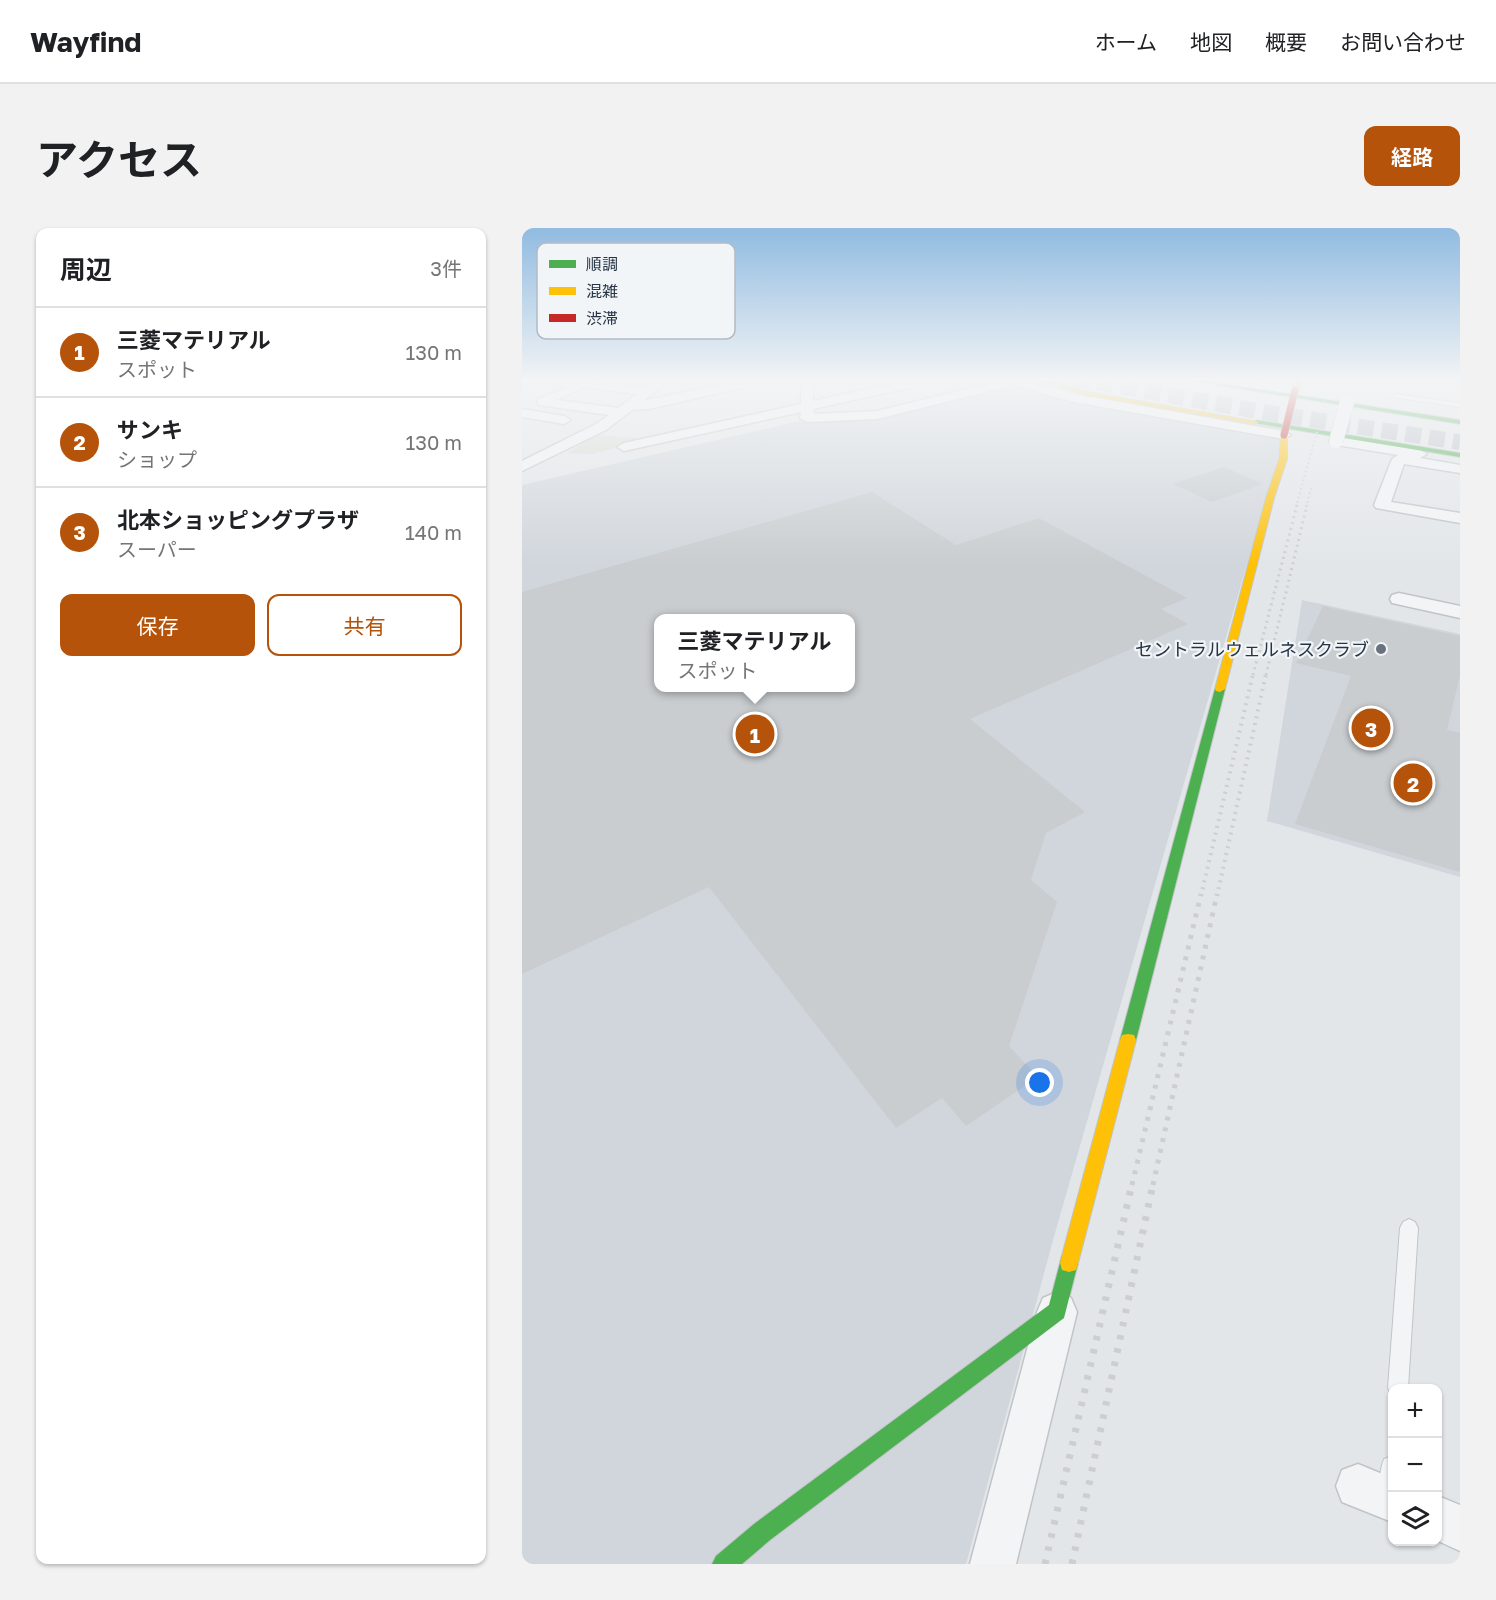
<!DOCTYPE html>
<html lang="ja">
<meta charset="utf-8">
<style>
body{margin:0;font-family:"Golos Text","Noto Sans JP",sans-serif;background:#f2f2f2;color:#202124}
.controls{position:absolute;right:18px;bottom:18px;display:grid;overflow:hidden;border-radius:12px;box-shadow:0 2px 4px #0004}
.controls button{width:54px;height:54px;display:grid;place-items:center;padding:0;border:0;border-bottom:2px solid #e0e0e0;background:#fff;color:#202124;font:30px sans-serif}
.you{position:absolute;left:518px;top:855px;width:21px;height:21px;margin:-15px;border:4px solid #fff;border-radius:50%;background:#1a73e8;box-shadow:0 0 0 9px #1a73e833}
.badge{display:grid;place-items:center;width:39px;height:39px;border-radius:50%;background:#b45309;color:#fff;font-size:20px;font-weight:700}
.pin{position:absolute;translate:-50% -50%;border:3px solid #fff;box-shadow:0 2px 6px #0006}
.popup{position:absolute;left:132px;top:386px;width:201px;height:78px;box-sizing:border-box;display:grid;place-content:center;border-radius:12px;background:#fff;filter:drop-shadow(0 2px 4px #0005);font-size:20px;white-space:nowrap;color:#757577}
.popup b{font-size:22px;color:#202124}
.popup::after{content:'';position:absolute;left:50%;top:100%;margin-left:-12px;border:12px solid transparent;border-top-color:#fff}
.list{margin:0;padding:0;list-style:none}
h2{display:flex;justify-content:space-between;align-items:center;height:78px;margin:0;padding:0 24px;font-size:26px}
h2 small{font-size:20px;font-weight:400;color:#757577}
.list li{display:grid;grid-template-columns:39px 1fr auto;gap:18px;align-items:center;box-sizing:border-box;height:90px;padding:0 24px;border-top:2px solid #e0e0e0}
.list b{display:block;font-size:22px;white-space:nowrap}
.list p{margin:0;font-size:20px;white-space:nowrap;color:#757577}
.list em{font-size:20px;font-style:normal;color:#757577}
.actions{display:flex;gap:12px;padding:18px 24px}
.actions a{flex:1;padding:14px 0;border:2px solid #b45309;border-radius:12px;text-align:center;font-size:21px;color:#b45309}
.actions .main{background:#b45309;color:#fff}
.icon{flex:none;width:33px;height:33px;fill:none;stroke:currentColor;stroke-width:2;stroke-linecap:round;stroke-linejoin:round}
.map{position:relative;flex:none;width:938px;height:1336px;overflow:hidden;border-radius:12px}
header{display:flex;align-items:center;gap:36px;box-sizing:border-box;height:84px;padding:0 30px;background:#fff;border-bottom:2px solid #e0e0e0}
header strong{font-size:28px}
nav{display:flex;gap:33px;margin-inline-start:auto;font-size:21px}
.intro{display:flex;align-items:center;justify-content:space-between;box-sizing:border-box;height:144px;padding:0 36px}
h1{margin:0;font-size:42px}
.button{padding:15px 27px;border-radius:12px;background:#b45309;color:#fff;font-size:21px;font-weight:700}
main{display:flex;gap:36px;padding:0 36px}
aside{flex:1;background:#fff;border-radius:12px;box-shadow:0 2px 4px #0004}
.map>svg:first-child{display:block}
.built{fill:#d1d6dc;fill-rule:evenodd}
.green{fill:#d4ddd3}
.building{fill:#c9cdd0;fill-rule:evenodd}
.lines{fill:none;stroke-linecap:round;stroke-linejoin:round}
.highway-tunnel{stroke:#bdc2c8;stroke-width:16;stroke-dasharray:16 8;stroke-linecap:butt}
.lane-casing{stroke:#c1c4c7;stroke-width:2}
.street-casing{stroke:#c1c4c7;stroke-width:3}
.fast-casing{stroke:#c1c4c7;stroke-width:2}
.slow-casing{stroke:#c1c4c7;stroke-width:2}
.lane{fill:#f3f4f5;fill-rule:evenodd}
.street{fill:#f3f4f5;fill-rule:evenodd}
.fast{fill:#4caf50;fill-rule:evenodd}
.slow{fill:#ffc107;fill-rule:evenodd}
.rail-far4{stroke:#ccced0;stroke-width:2;stroke-dasharray:1.5 3;stroke-linecap:butt}
.rail-far3{stroke:#ccced0;stroke-width:3;stroke-dasharray:2 4;stroke-linecap:butt}
.rail-far2{stroke:#ccced0;stroke-width:4;stroke-dasharray:2 5;stroke-linecap:butt}
.rail-far1{stroke:#ccced0;stroke-width:5;stroke-dasharray:4 7;stroke-linecap:butt}
.rail{stroke:#ccced0;stroke-width:7;stroke-dasharray:4.5 9;stroke-linecap:butt}
.street-bridge-casing{stroke:#c1c4c7;stroke-width:15;stroke-linecap:butt}
.jam-bridge-casing{stroke:#c1c4c7;stroke-width:8;stroke-linecap:butt}
.street-bridge{stroke:#f3f4f5;stroke-width:14}
.jam-bridge{stroke:#c62828;stroke-width:7}
.poi-dot{fill:#69727e;stroke:#f1f5f8;stroke-width:2}
.labels{text-anchor:middle;dominant-baseline:central;stroke-width:4.5;stroke-linejoin:round;paint-order:stroke}
.far-poi-label{font-size:18px;fill:#273445;stroke:#f1f5f8;text-anchor:end}
.key{fill:#f1f5f8;stroke:#b4bbc2;stroke-width:1.5}
.key-label{font-size:16px;fill:#273445}
</style>
<header>
<strong>Wayfind</strong>
<nav><a>ホーム</a><a>地図</a><a>概要</a><a>お問い合わせ</a></nav>
</header>
<div class="intro"><h1>アクセス</h1><a class="button">経路</a></div>
<main>
<aside>
<h2>周辺<small>3件</small></h2>
<ul class="list">
<li><span class="badge">1</span><div><b>三菱マテリアル</b><p>スポット</p></div><em>130 m</em></li>
<li><span class="badge">2</span><div><b>サンキ</b><p>ショップ</p></div><em>130 m</em></li>
<li><span class="badge">3</span><div><b>北本ショッピングプラザ</b><p>スーパー</p></div><em>140 m</em></li>
</ul>
<div class="actions"><a class="main">保存</a><a>共有</a></div>
</aside>
<div class="map">
<svg width="938" height="1336" viewBox="0 0 938 1336">
<rect width="100%" height="100%" fill="#e3e6e9"/>
<g class="built">
<path d="M 498,155 L 535,168 L 603,184 L 762,207 L 531,1012 L 444,1336 L 0,1336 L 0,257 L 282,192 L 358,188 ZM 137,390 L 329,390 L 329,460 L 137,460 Z"/>
<polygon points="780,372 938,406 938,649 745,593"/>
</g>
<polygon class="green" points="72,207 127,211 71,226 46,225"/>
<g class="building">
<polygon points="702,239 741,256 690,274 651,256"/>
<path d="M 350,264 L 434,317 L 517,290 L 665,370 L 639,381 L 666,396 L 448,491 L 563,584 L 524,605 L 509,652 L 535,674 L 487,818 L 516,849 L 444,898 L 420,870 L 374,900 L 187,659 L 0,746 L 0,364 ZM 137,390 L 329,390 L 329,459 L 137,459 Z"/>
<polygon points="801,378 938,408 938,447 925,502 938,505 938,644 773,596 829,448 774,435"/>
</g>
<g class="lines">
<polyline class="highway-tunnel" points="552,150 741,184 938,214"/>
<defs>
<g id="lane">
<polygon points="872,166 938,175 938,179 870,169"/>
<polygon points="887,991 893,994 896,1000 886,1160 870,1160 870,1168 866,1160 878,1000 881,994"/>
<path d="M 870,1228 L 870,1276 L 869,1277 L 861,1274 C 856,1261 857,1244 862,1231 Z"/>
</g>
<g id="street">
<path d="M 5,150 L 40,150 L 124,159 L 137,150 L 150,150 L 121,173 L 230,150 L 250,150 L 248,153 L 127,181 L 110,182 L 84,202 L 0,243 L 0,233 L 74,196 L 87,187 L 17,177 L 15,174 L 17,171 L 46,158 L 11,154 ZM 62,159 L 115,166 L 96,180 L 35,172 Z"/>
<polygon points="279,150 291,150 291,173 383,153 381,150 396,150 401,154 395,158 291,181 292,186 355,183 478,153 475,150 494,150 553,166 762,203 769,207 762,211 552,174 492,157 355,191 285,194 278,190 279,184 102,223 95,219 102,215 279,176"/>
<polygon points="683,150 712,150 773,158 779,162 773,166 689,154"/>
<polygon points="0,181 42,188 49,192 42,196 0,189"/>
<polygon points="814,209 898,222 905,226 898,230 938,237 938,245 882,236 869,274 938,285 938,295 854,280 852,277 870,231 876,227 809,216 807,213 809,210"/>
<polygon points="877,365 938,378 938,390 870,375 868,371 870,367"/>
<polygon points="535,1064 549,1070 555,1084 494,1336 448,1336 515,1084 521,1070"/>
<polygon points="836,1236 870,1250 870,1294 820,1274 814,1258 820,1242"/>
<polygon points="916,1268 938,1277 938,1323 916,1313"/>
</g>
<g id="fast">
<polygon points="651,150 663,150 938,192 938,196"/>
<polygon points="734,192 938,225 938,229 732,195"/>
<polygon points="698,458 703,461 614,812 612,817 606,818 600,817 598,812 693,461"/>
<polygon points="547,1026 554,1028 556,1035 542,1090 248,1312 220,1336 190,1336 194,1328 232,1296 527,1077 538,1035 540,1028"/>
</g>
<g id="slow">
<polygon points="510,150 518,150 567,164 737,194 734,196 566,168"/>
<polygon points="774,150 780,150 776,162 773,164 770,162"/>
<polygon points="762,205 765,207 765,231 752,270 703,461 698,464 694,463 693,461 744,270 757,231 759,207"/>
<polygon points="606,806 612,807 614,812 556,1035 554,1042 547,1044 540,1042 538,1035 598,812 600,807"/>
</g>
</defs>
<use href="#lane" class="lane-casing"/>
<use href="#street" class="street-casing"/>
<use href="#fast" class="fast-casing"/>
<use href="#slow" class="slow-casing"/>
<use href="#lane" class="lane"/>
<use href="#street" class="street"/>
<use href="#fast" class="fast"/>
<use href="#slow" class="slow"/>
<g class="rail-far4">
<polyline points="774,279 810,150"/>
<polyline points="784,279 790,257"/>
</g>
<g class="rail-far3">
<polyline points="731,447 775,277"/>
<polyline points="744,447 785,277"/>
</g>
<g class="rail-far2">
<polyline points="679,668 731,446"/>
<polyline points="695,668 744,446"/>
</g>
<g class="rail-far1">
<polyline points="610,957 679,666"/>
<polyline points="631,957 695,666"/>
</g>
<g class="rail">
<polyline points="523,1336 610,956"/>
<polyline points="550,1336 631,956"/>
</g>
<defs>
<polyline id="street-bridge" points="814,213 825,174"/>
<polyline id="jam-bridge" points="762,207 773,162"/>
</defs>
<use href="#street-bridge" class="street-bridge-casing"/>
<use href="#jam-bridge" class="jam-bridge-casing"/>
<use href="#street-bridge" class="street-bridge"/>
<use href="#jam-bridge" class="jam-bridge"/>
</g>
<linearGradient id="sky" x2="0" y2="1"><stop stop-color="#91bbe1"/><stop offset="0.45" stop-color="#f2f4f5"/><stop offset="1" stop-color="#f2f4f5" stop-opacity="0"/></linearGradient>
<rect width="938" height="337" fill="url(#sky)"/>
<circle class="poi-dot" cx="859" cy="421" r="6"/>
<g class="labels">
<g class="far-poi-label">
<text x="847" y="421">セントラルウェルネスクラブ</text>
</g>
</g>
<rect x="15" y="15" width="198" height="96" rx="9" class="key"/>
<rect x="27" y="32" width="27" height="8" fill="#4caf50"/>
<rect x="27" y="59" width="27" height="8" fill="#ffc107"/>
<rect x="27" y="86" width="27" height="8" fill="#c62828"/>
<g class="key-label">
<text x="64" y="42">順調</text>
<text x="64" y="69">混雑</text>
<text x="64" y="96">渋滞</text>
</g>
</svg>
<div class="controls">
<button>+</button>
<button>−</button>
<button><svg class="icon" aria-label="layers" viewBox="0 0 24 24"><path d="M12 4l9 5-9 5-9-5zM3 14l9 5 9-5"/></svg></button>
</div>
<div class="you"></div>
<div class="pin badge" style="left:233px;top:506px">1</div>
<div class="popup"><b>三菱マテリアル</b>スポット</div>
<div class="pin badge" style="left:891px;top:555px">2</div>
<div class="pin badge" style="left:849px;top:500px">3</div>
</div>
</main>
